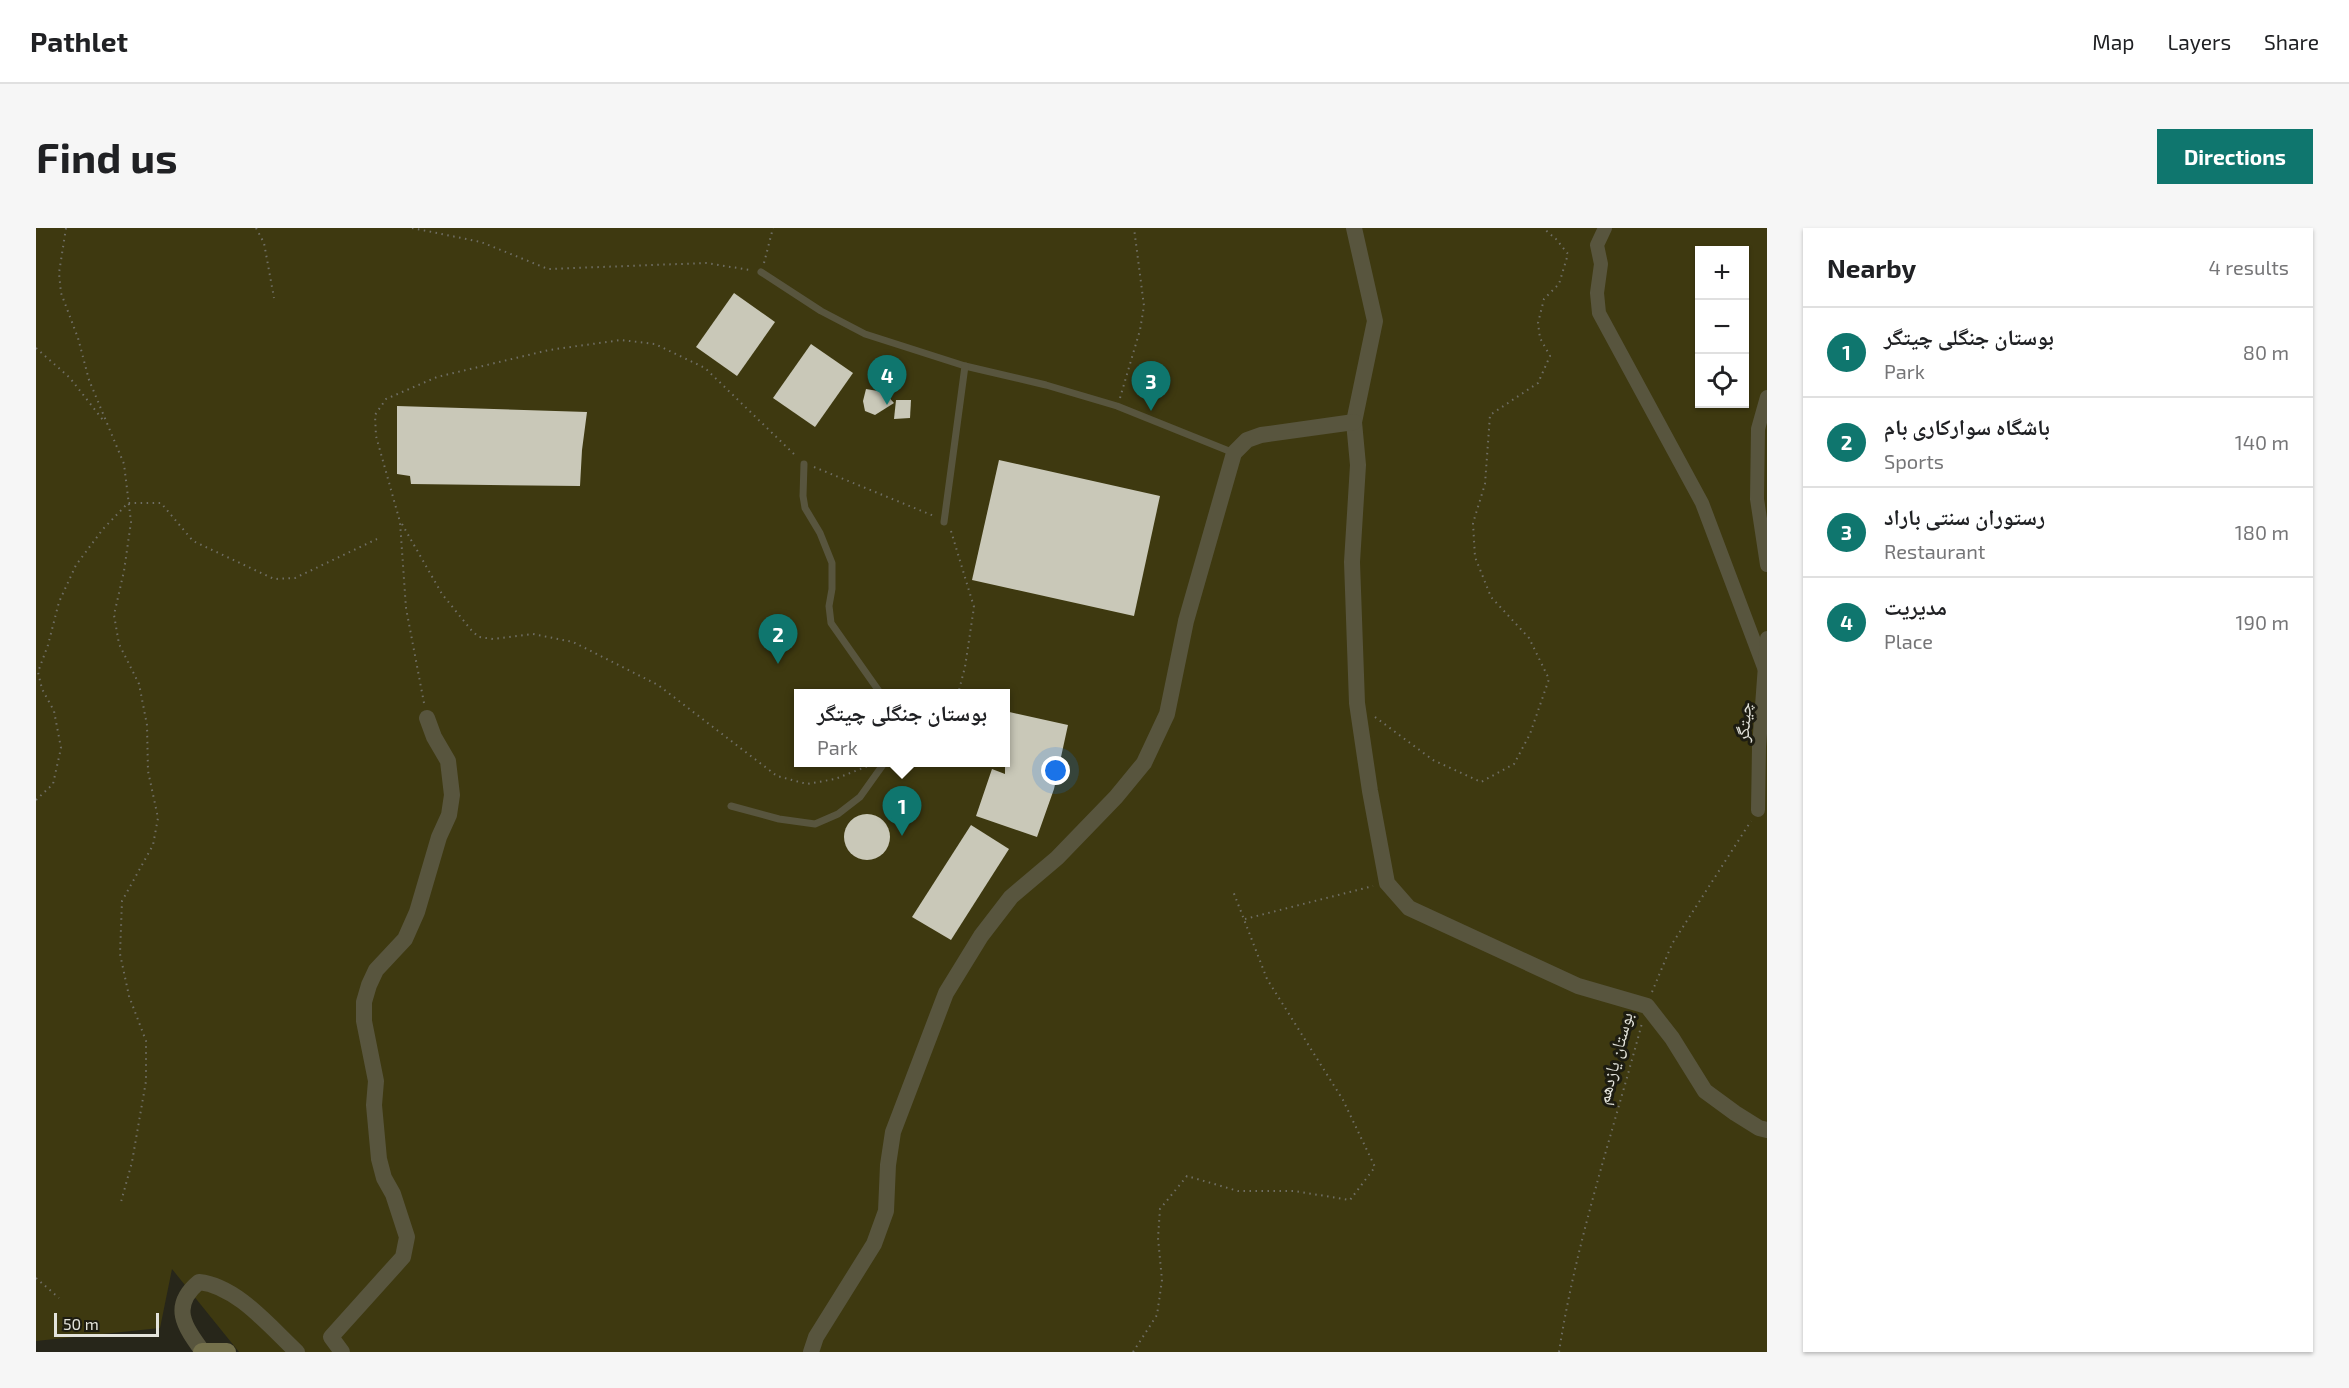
<!DOCTYPE html>
<meta charset="utf-8">
<style>
body{margin:0;font-family:"Exo 2","Noto Naskh Arabic",sans-serif;background:#f6f6f6;color:#202124}
.controls{position:absolute;right:18px;top:18px;display:grid;overflow:hidden;border-radius:0px;box-shadow:0 2px 4px #0004}
.controls button{width:54px;height:54px;display:grid;place-items:center;padding:0;border:0;border-bottom:2px solid #e0e0e0;background:#fff;color:#202124;font:30px sans-serif}
.scale{position:absolute;left:18px;bottom:15px;width:105px;box-sizing:border-box;padding-left:6px;border:3px solid #e4e4dc;border-top:0;font-size:16px;line-height:21px;white-space:nowrap;color:#e4e4dc;-webkit-text-stroke:4px #1d1c11;paint-order:stroke}
.you{position:absolute;left:1020px;top:543px;width:21px;height:21px;margin:-15px;border:4px solid #fff;border-radius:50%;background:#1a73e8;box-shadow:0 0 0 9px #1a73e833}
.badge{display:grid;place-items:center;width:39px;height:39px;border-radius:50%;background:#0f766e;color:#fff;font-size:20px;font-weight:700}
.pin{position:absolute;translate:-50% -50px;filter:drop-shadow(0 2px 3px #0008)}
.pin::after{content:'';position:absolute;top:32px;width:21px;height:18px;background:inherit;clip-path:polygon(0 0,100% 0,50% 100%)}
.popup{position:absolute;left:758px;top:461px;width:216px;height:78px;box-sizing:border-box;display:grid;place-content:center;border-radius:0px;background:#fff;filter:drop-shadow(0 2px 4px #0005);font-size:20px;white-space:nowrap;color:#757577}
.popup b{font-size:22px;color:#202124}
.popup::after{content:'';position:absolute;left:50%;top:100%;margin-left:-12px;border:12px solid transparent;border-top-color:#fff}
.list{margin:0;padding:0;list-style:none}
h2{display:flex;justify-content:space-between;align-items:center;height:78px;margin:0;padding:0 24px;font-size:26px}
h2 small{font-size:20px;font-weight:400;color:#757577}
.list li{display:grid;grid-template-columns:39px 1fr auto;gap:18px;align-items:center;box-sizing:border-box;height:90px;padding:0 24px;border-top:2px solid #e0e0e0}
.list b{display:block;font-size:22px;white-space:nowrap}
.list p{margin:0;font-size:20px;white-space:nowrap;color:#757577}
.list em{font-size:20px;font-style:normal;color:#757577}
.icon{flex:none;width:33px;height:33px;fill:none;stroke:currentColor;stroke-width:2;stroke-linecap:round;stroke-linejoin:round}
.map{position:relative;flex:none;width:1731px;height:1124px;overflow:hidden;border-radius:0px}
header{display:flex;align-items:center;gap:36px;box-sizing:border-box;height:84px;padding:0 30px;background:#fff;border-bottom:2px solid #e0e0e0}
header strong{font-size:28px}
nav{display:flex;gap:33px;margin-inline-start:auto;font-size:21px}
.intro{display:flex;align-items:center;justify-content:space-between;box-sizing:border-box;height:144px;padding:0 36px}
h1{margin:0;font-size:42px}
.button{padding:15px 27px;border-radius:0px;background:#0f766e;color:#fff;font-size:21px;font-weight:700}
main{display:flex;gap:36px;padding:0 36px}
aside{flex:1;background:#fff;border-radius:0px;box-shadow:0 2px 4px #0004}
.map>svg:first-child{display:block}
.green{fill:#3e3910;fill-rule:evenodd}
.building{fill:#c9c8b8}
.lines{fill:none;stroke-linecap:round;stroke-linejoin:round}
.path{stroke:#6f6e64;stroke-width:2;stroke-dasharray:1.5 4.5;stroke-linecap:butt}
.service{stroke:#58553e;stroke-width:7}
.minor{stroke:#58553e;stroke-width:14}
.tertiary{stroke:#58553e;stroke-width:16}
.secondary{stroke:#74704b;stroke-width:18}
.labels{text-anchor:middle;dominant-baseline:central;stroke-width:6;stroke-linejoin:round;paint-order:stroke}
.street-label{font-size:18px;fill:#e4e4dc;stroke:#1d1c11}
</style>
<header>
<strong>Pathlet</strong>
<nav><a>Map</a><a>Layers</a><a>Share</a></nav>
</header>
<div class="intro"><h1>Find us</h1><a class="button">Directions</a></div>
<main>
<div class="map">
<svg width="1731" height="1124" viewBox="0 0 1731 1124">
<rect width="100%" height="100%" fill="#27261a"/>
<path class="green" d="M 0,0 L 1731,0 L 1731,1124 L 203,1124 L 136,1041 L 124,1100 L 0,1113 ZM 1664,22 L 1708,22 L 1708,176 L 1664,176 ZM 762,466 L 970,466 L 970,534 L 762,534 Z"/>
<g class="building">
<polygon points="698,65 739,94 701,148 660,119"/>
<polygon points="775,116 817,145 779,199 737,170"/>
<polygon points="830,161 848,164 858,175 839,187 829,183 827,173"/>
<polygon points="860,172 875,172 874,190 858,191"/>
<polygon points="361,178 551,184 546,222 544,258 375,256 374,248 361,246"/>
<polygon points="963,232 1124,268 1098,388 936,352"/>
<polygon points="969,483 1032,497 1018,561 1001,609 940,588 956,541 969,546"/>
<circle cx="831" cy="609" r="23"/>
<polygon points="935,597 973,621 915,712 876,689"/>
</g>
<g class="lines">
<g class="path">
<polyline points="30,0 23,45 25,65 42,110 53,152 88,236 95,294 88,343 78,387 83,416 103,456 111,497 112,543 122,590 117,617 86,673 84,726 93,768 110,813 110,853 96,934 85,974"/>
<polyline points="220,0 228,15 238,70"/>
<polyline points="376,0 445,14 512,41 670,35 714,42"/>
<polyline points="728,35 737,0"/>
<polyline points="0,120 34,150 67,192"/>
<polyline points="1084,170 1104,102 1108,78 1098,0"/>
<polyline points="778,239 898,288"/>
<polyline points="366,296 406,366 436,403 443,409 457,411 497,406 537,414 622,457 741,548 771,556 799,551 832,538"/>
<polyline points="915,303 938,379 929,439 922,466"/>
<polyline points="388,475 370,380 364,294 340,208 339,187 350,171 401,149 513,122 585,112 619,116 669,140 761,229"/>
<polyline points="1339,489 1397,532 1445,554 1478,536 1494,506 1513,451 1493,410 1455,369 1439,329 1437,295 1449,256 1454,187 1502,155 1514,128 1504,110 1502,95 1508,71 1523,56 1532,26 1520,11 1507,0"/>
<polyline points="0,572 17,556 25,520 18,483 6,461 2,444 12,417 23,374 40,337 67,301 92,275 125,275 157,313 238,351 259,350 341,311"/>
<polyline points="1209,691 1337,658"/>
<polyline points="1616,764 1636,716 1715,593"/>
<polyline points="0,1050 23,1070"/>
<polyline points="1097,1124 1121,1087 1126,1052 1122,1010 1124,981 1151,948 1202,963 1258,963 1314,972 1339,939 1307,872 1231,751 1197,663"/>
<path d="M 1523,1124 C 1540,1013 1577,904 1606,795"/>
</g>
<g class="service">
<polyline points="725,44 785,83 829,106 929,138 1010,157 1081,178 1198,225"/>
<polyline points="768,236 767,268 769,280 784,305 796,335 796,361 793,378 795,395 845,466"/>
<polyline points="908,294 929,138"/>
<polyline points="695,578 743,591 779,596 802,586 824,569 849,534"/>
</g>
<g class="minor">
<polyline points="1569,0 1561,17 1565,36 1561,65 1563,85 1666,275 1729,442"/>
<polyline points="1731,169 1722,201 1721,271 1731,337"/>
<polyline points="1722,582 1723,519 1731,410"/>
</g>
<g class="tertiary">
<polyline points="1318,0 1339,93 1318,194 1322,237 1316,334 1321,475 1334,563 1351,655 1373,680 1542,758 1611,778 1636,810 1669,863 1699,885 1723,900 1731,902"/>
<path d="M 167,1124 C 148,1098 134,1078 163,1054 C 201,1058 234,1099 261,1124"/>
<polyline points="306,1124 295,1109 367,1029 371,1009 357,966 348,950 343,931 338,877 340,853 328,793 328,774 333,757 340,742 369,711 381,684 403,609 413,587 416,567 412,533 398,509 391,490"/>
<polyline points="775,1124 780,1109 838,1016 850,983 852,937 857,904 910,765 945,708 975,669 1021,630 1080,569 1108,535 1131,486 1150,393 1198,225 1211,212 1225,207 1318,194"/>
</g>
<polyline class="secondary" points="166,1124 191,1124"/>
</g>
<g class="labels">
<g class="street-label">
<text transform="translate(1707 494) rotate(-86)">چیتگر</text>
<text transform="translate(1578 830) rotate(-75)">بوستان یازدهم</text>
</g>
</g>
</svg>
<div class="controls">
<button>+</button>
<button>−</button>
<button><svg class="icon" aria-label="locate" viewBox="0 0 24 24"><circle cx="12" cy="12" r="6"/><path d="M12 2v4M12 18v4M2 12h4M18 12h4"/></svg></button>
</div>
<div class="scale">50 m</div>
<div class="you"></div>
<div class="pin badge" style="left:866px;top:608px">1</div>
<div class="popup"><b>بوستان جنگلی چیتگر</b>Park</div>
<div class="pin badge" style="left:742px;top:436px">2</div>
<div class="pin badge" style="left:1115px;top:183px">3</div>
<div class="pin badge" style="left:851px;top:177px">4</div>
</div>
<aside>
<h2>Nearby<small>4 results</small></h2>
<ul class="list">
<li><span class="badge">1</span><div><b>بوستان جنگلی چیتگر</b><p>Park</p></div><em>80 m</em></li>
<li><span class="badge">2</span><div><b>باشگاه سوارکاری بام</b><p>Sports</p></div><em>140 m</em></li>
<li><span class="badge">3</span><div><b>رستوران سنتی باراد</b><p>Restaurant</p></div><em>180 m</em></li>
<li><span class="badge">4</span><div><b>مدیریت</b><p>Place</p></div><em>190 m</em></li>
</ul>
</aside>
</main>
